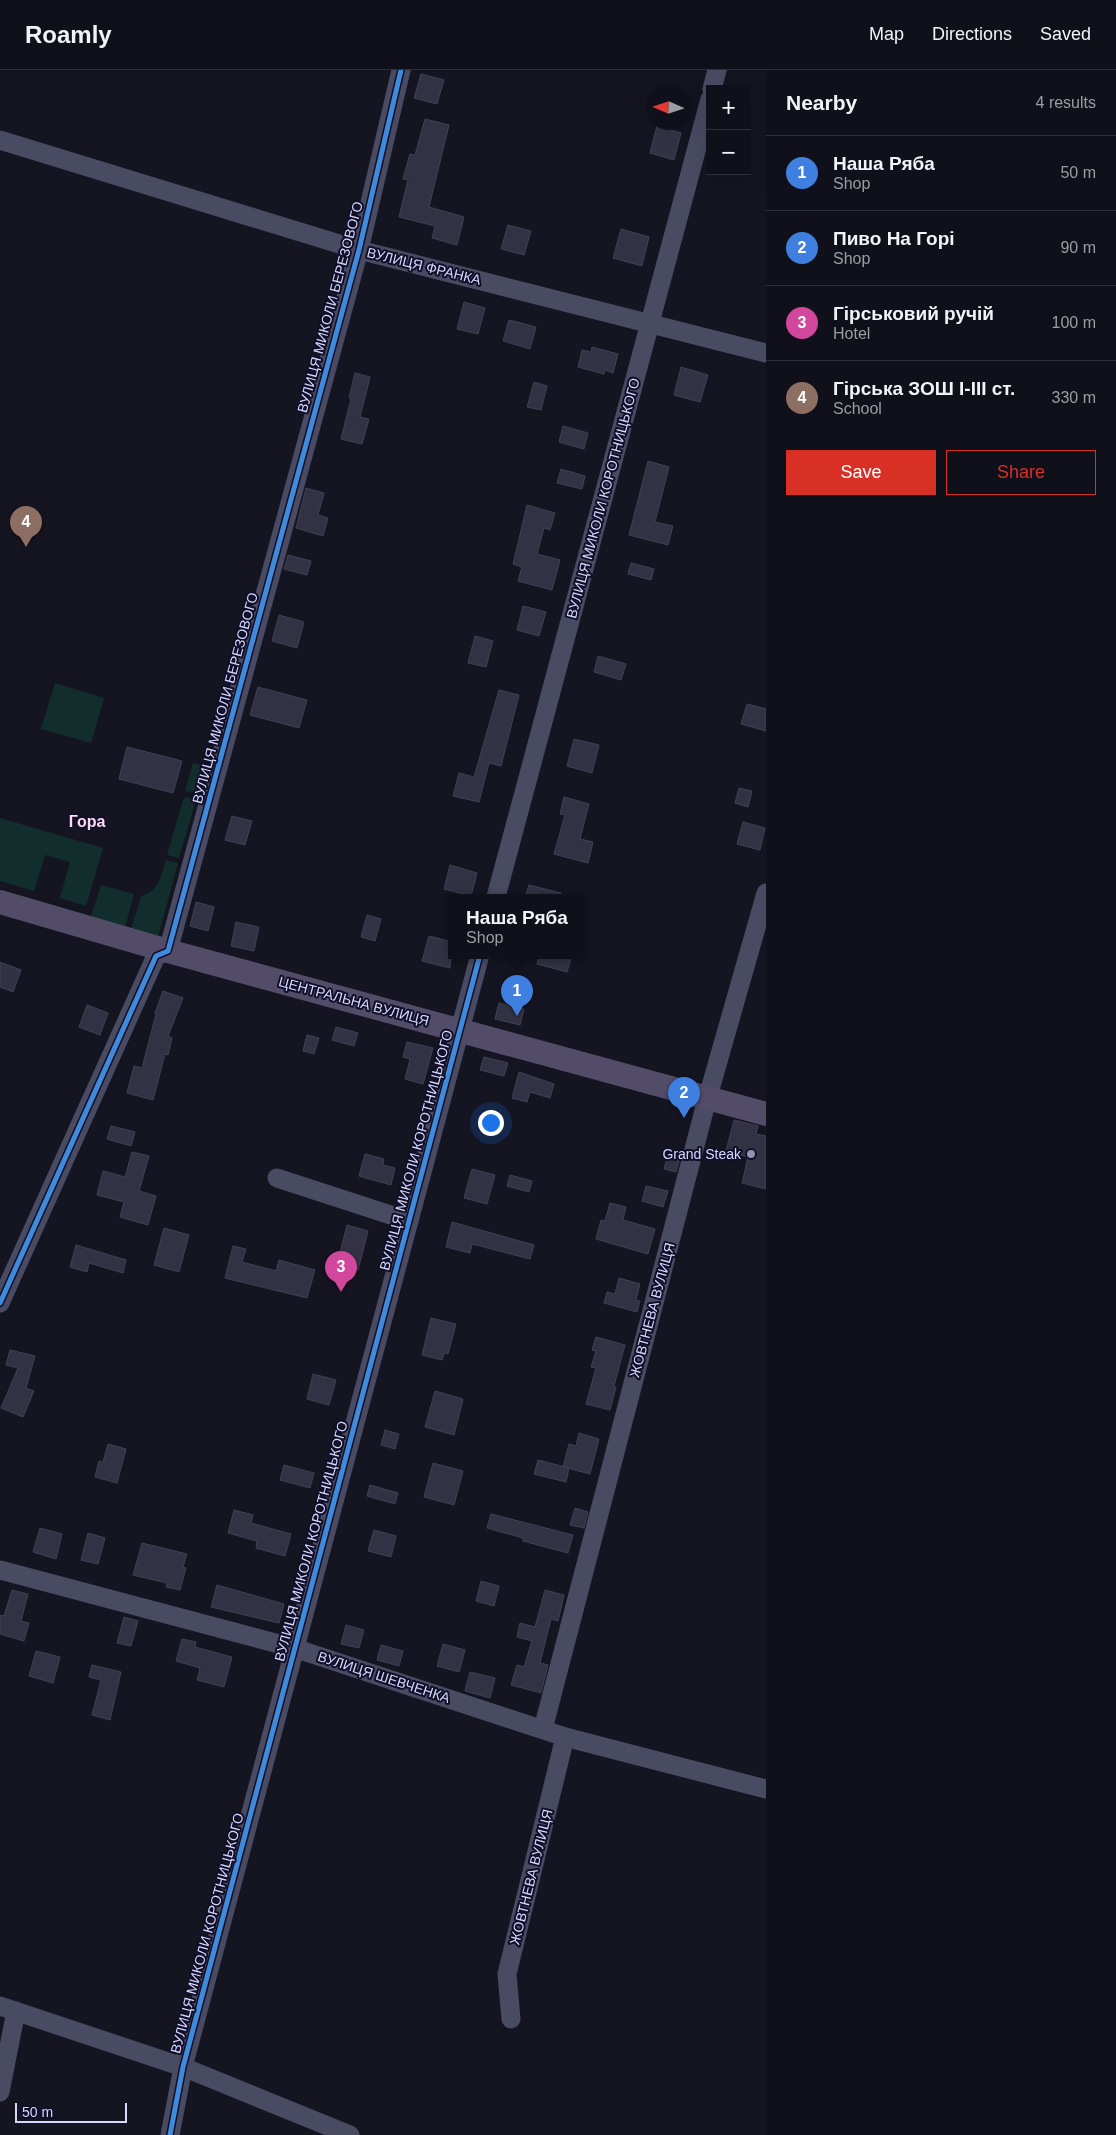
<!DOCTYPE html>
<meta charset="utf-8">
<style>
body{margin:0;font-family:Arial,sans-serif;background:#191923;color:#f1f3f6}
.controls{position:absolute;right:15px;top:15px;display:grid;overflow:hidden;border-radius:0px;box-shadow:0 5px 20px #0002}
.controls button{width:45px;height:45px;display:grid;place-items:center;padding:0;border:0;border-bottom:1px solid #303039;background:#10101a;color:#f1f3f6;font:25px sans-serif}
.compass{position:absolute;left:646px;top:15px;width:45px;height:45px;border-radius:50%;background:#10101a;box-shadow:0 5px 20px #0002;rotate:273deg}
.scale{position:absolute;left:15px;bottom:12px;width:112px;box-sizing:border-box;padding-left:5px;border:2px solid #d6d6ff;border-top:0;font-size:14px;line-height:18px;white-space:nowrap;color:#d6d6ff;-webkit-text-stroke:4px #100f28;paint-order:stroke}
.you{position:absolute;left:490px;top:1052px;width:18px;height:18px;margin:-12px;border:4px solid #fff;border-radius:50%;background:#1a73e8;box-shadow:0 0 0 8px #1a73e833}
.badge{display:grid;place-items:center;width:32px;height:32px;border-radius:50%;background:#d93025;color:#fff;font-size:16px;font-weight:700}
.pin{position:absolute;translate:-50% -41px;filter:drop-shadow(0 1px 2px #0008)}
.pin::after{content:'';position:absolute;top:26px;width:18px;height:15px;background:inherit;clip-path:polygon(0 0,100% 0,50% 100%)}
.popup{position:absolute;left:448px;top:824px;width:138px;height:65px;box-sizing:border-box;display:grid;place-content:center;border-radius:0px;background:#10101a;filter:drop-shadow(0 1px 4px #0005);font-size:16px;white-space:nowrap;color:#9c9da2}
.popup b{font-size:19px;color:#f1f3f6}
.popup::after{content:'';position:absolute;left:50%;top:100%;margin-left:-10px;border:10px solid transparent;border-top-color:#10101a}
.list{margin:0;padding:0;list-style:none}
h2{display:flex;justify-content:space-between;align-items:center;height:65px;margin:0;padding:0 20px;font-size:21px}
h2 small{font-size:16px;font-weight:400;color:#9c9da2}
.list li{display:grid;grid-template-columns:32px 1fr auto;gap:15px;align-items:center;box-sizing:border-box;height:75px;padding:0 20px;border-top:1px solid #303039}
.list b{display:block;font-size:19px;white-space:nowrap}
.list p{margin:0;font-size:16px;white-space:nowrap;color:#9c9da2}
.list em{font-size:16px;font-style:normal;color:#9c9da2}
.actions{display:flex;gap:10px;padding:15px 20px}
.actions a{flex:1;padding:11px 0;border:1px solid #d93025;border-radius:0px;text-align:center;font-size:18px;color:#d93025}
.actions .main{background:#d93025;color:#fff}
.map{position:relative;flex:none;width:766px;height:2065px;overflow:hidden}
header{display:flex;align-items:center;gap:30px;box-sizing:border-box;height:70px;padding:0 25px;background:#10101a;border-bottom:1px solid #303039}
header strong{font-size:24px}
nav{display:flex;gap:28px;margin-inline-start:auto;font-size:18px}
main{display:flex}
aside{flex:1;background:#10101a}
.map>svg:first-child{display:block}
.green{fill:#122e2c}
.building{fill:#333244;stroke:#414056}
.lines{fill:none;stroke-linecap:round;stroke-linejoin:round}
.minor{stroke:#494b63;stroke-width:19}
.major{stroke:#524c69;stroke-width:24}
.cycleway-casing{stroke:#100f28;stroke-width:8}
.cycleway{stroke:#408adc;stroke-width:5}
.poi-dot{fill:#9292b2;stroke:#100f28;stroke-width:2}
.labels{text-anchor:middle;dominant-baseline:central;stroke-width:4;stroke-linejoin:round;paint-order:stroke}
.street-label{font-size:14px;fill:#d6d6ff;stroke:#100f28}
.poi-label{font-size:14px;fill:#d6d6ff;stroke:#100f28;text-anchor:end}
.quarter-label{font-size:16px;font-weight:bold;fill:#ffd8f6;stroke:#100f28}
</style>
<header>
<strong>Roamly</strong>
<nav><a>Map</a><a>Directions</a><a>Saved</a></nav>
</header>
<main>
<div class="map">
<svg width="766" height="2065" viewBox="0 0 766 2065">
<rect width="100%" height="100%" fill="#151522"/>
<g class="green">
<polygon points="55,613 104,628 91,673 41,659"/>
<polygon points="193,693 205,696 197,723 185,721"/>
<polygon points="184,727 196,730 179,788 167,785"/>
<polygon points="0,748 103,778 86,836 60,828 70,792 45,785 34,821 0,811"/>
<path d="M 166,790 L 178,793 L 158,867 L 131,859 L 141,826 C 159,821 161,807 166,790 Z"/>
<polygon points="101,815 134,824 125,857 91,847"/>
</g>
<g class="building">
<polygon points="421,4 444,10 437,34 414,28"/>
<polygon points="425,49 449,55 429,137 464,147 457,175 432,168 435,156 399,147 408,110 403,109 410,84 415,85"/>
<polygon points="657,56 681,63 674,90 650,83"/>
<polygon points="508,155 531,161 524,185 501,179"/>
<polygon points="621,159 649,167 642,196 613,188"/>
<polygon points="464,232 485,238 478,264 457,259"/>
<polygon points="509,250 536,257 530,279 503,271"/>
<polygon points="592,277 618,284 613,303 605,300 604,304 578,297 582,280 591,282"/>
<polygon points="681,297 708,305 700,332 674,325"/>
<polygon points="355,303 370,307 360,347 369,349 362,374 341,369 351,329 349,328"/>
<polygon points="534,312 547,316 541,340 527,337"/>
<polygon points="563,356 588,363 584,379 559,372"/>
<polygon points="648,391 669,397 655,452 673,456 668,475 629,465"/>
<polygon points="561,399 585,406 582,419 557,413"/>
<polygon points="306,418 324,423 318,445 328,448 323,466 296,458"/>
<polygon points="527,435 555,443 550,460 544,458 537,484 560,490 552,520 518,511 522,497 513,494"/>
<polygon points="288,485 311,491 307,505 284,499"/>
<polygon points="631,493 654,499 651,510 628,504"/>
<polygon points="523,536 546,542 539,566 517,560"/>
<polygon points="279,545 304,552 297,578 272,571"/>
<polygon points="475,566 493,571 486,597 468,593"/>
<polygon points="598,586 626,594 621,610 594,602"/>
<polygon points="258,617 307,630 299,658 250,645"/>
<polygon points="499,620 519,625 501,696 489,693 479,732 453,726 459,703 474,707"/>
<polygon points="747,634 766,639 766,661 741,654"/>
<polygon points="574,669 599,675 592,703 567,696"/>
<polygon points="127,677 182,691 173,723 119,709"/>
<polygon points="739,718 752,721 748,737 735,733"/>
<polygon points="564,727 589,734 580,769 593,772 588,793 554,784 565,745 560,744"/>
<polygon points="232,746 252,751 245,775 225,770"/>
<polygon points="743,752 765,758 760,780 737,774"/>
<polygon points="450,795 477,803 471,826 444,819"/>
<polygon points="529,815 561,823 560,827 525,827"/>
<polygon points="196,832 214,837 208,861 190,856"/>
<polygon points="367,845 381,849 375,871 361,867"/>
<polygon points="236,852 259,857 254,881 231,876"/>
<polygon points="429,866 452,872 450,898 422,891"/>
<polygon points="539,885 572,885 567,902 537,894"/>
<polygon points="0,892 21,900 13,922 0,917"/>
<polygon points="163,921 183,928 168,966 172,968 168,985 165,984 153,1030 127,1023 134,996 142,998 156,944 155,943"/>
<polygon points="499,933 524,939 520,955 495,949"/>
<polygon points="87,935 108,943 100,965 79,957"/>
<polygon points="336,957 358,963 354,976 332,970"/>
<polygon points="307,965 319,968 314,984 303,981"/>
<polygon points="407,972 433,978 423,1014 405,1009 410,989 403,987"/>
<polygon points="484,987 508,993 504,1006 480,1000"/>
<polygon points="519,1002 554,1014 550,1028 530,1022 527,1032 512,1028"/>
<polygon points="734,1050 758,1056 756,1064 766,1066 766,1119 742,1113 748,1087 726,1081"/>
<polygon points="111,1056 135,1062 131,1076 107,1069"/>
<polygon points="132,1082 149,1086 139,1121 156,1126 148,1155 120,1147 124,1132 97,1125 103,1101 125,1107"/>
<polygon points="365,1084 384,1089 383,1095 395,1098 391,1115 359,1106"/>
<polygon points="668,1085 680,1088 676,1102 664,1099"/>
<polygon points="472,1099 495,1105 487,1134 464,1128"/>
<polygon points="510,1105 532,1111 529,1122 507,1116"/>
<polygon points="646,1116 668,1121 663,1137 642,1131"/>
<polygon points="610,1133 626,1137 623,1150 655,1159 648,1184 596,1169 601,1150 605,1151"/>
<polygon points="452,1152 534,1175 530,1189 472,1174 470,1183 446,1177"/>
<polygon points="347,1155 368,1161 358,1200 337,1195"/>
<polygon points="164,1158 189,1165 179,1202 154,1195"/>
<polygon points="76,1175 126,1190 123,1203 89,1193 87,1202 70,1197"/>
<polygon points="233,1176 246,1179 242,1192 276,1201 279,1190 315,1200 307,1228 225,1208"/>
<polygon points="619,1208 640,1214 636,1230 640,1231 637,1242 604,1233 607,1222 615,1224"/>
<polygon points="431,1248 456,1254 448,1284 444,1283 442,1290 422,1285"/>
<polygon points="596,1267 625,1275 614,1316 616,1317 610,1340 586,1334 596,1298 591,1297 596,1281 592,1280"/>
<polygon points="10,1280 35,1286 26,1318 34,1321 23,1347 1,1338 18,1298 6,1295"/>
<polygon points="313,1304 336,1310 329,1335 307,1329"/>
<polygon points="435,1321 463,1329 454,1365 425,1357"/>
<polygon points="385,1360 399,1364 395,1379 381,1375"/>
<polygon points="579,1363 599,1369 590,1404 563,1397 569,1374 576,1376"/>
<polygon points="108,1374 126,1379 117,1413 95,1407 99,1391 103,1392"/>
<polygon points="538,1390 569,1398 566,1412 534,1404"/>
<polygon points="433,1393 463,1401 454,1435 424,1427"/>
<polygon points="284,1395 314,1403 310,1418 280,1410"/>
<polygon points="370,1415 398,1423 395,1434 367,1426"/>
<polygon points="575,1438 588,1442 584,1458 570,1455"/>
<polygon points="234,1440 253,1445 251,1453 291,1464 285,1486 256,1478 257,1471 228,1463"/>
<polygon points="491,1444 573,1465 568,1483 523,1471 523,1468 487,1458"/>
<polygon points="40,1458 62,1464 56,1489 33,1482"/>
<polygon points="374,1460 396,1466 391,1487 368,1481"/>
<polygon points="88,1463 105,1468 98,1494 81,1490"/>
<polygon points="142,1473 187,1484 183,1497 186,1498 180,1520 166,1517 167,1513 133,1505"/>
<polygon points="481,1511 499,1516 494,1536 476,1531"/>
<polygon points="217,1515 284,1534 279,1553 211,1537"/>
<polygon points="12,1520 28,1524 21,1551 29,1553 24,1571 0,1564 0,1545 4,1546"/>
<polygon points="545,1520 564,1525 558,1551 551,1549 540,1593 548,1595 541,1623 511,1615 517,1595 524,1597 532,1571 517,1567 520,1553 535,1557"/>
<polygon points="124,1547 138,1551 131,1576 117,1573"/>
<polygon points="346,1555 364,1560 359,1578 341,1574"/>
<polygon points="182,1569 196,1572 195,1577 232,1587 224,1617 197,1610 200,1598 176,1591"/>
<polygon points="443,1574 465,1580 459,1602 437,1596"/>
<polygon points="381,1575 403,1581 399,1596 377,1590"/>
<polygon points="36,1581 60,1587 53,1613 29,1606"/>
<polygon points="92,1595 121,1602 110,1650 92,1645 101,1610 89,1607"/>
<polygon points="470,1602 495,1608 490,1628 465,1621"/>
</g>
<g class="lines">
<g class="minor">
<polyline points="712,19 717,0"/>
<polyline points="0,70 359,180 766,283"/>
<polyline points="496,827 710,29"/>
<polyline points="277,1108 409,1151"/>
<polyline points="0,1233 156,886 168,881 359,180 401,0"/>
<polyline points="0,1500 294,1578 565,1667 766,1719"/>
<polyline points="543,1659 705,1037 766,823"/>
<polyline points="0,1936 183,1997 350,2065"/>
<polyline points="511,1949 507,1904 565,1667"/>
<polyline points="0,2022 16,1941"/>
<polyline points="170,2065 183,1997 480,885"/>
</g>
<polyline class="major" points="0,832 168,881 766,1044"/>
<defs>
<g id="cycleway">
<polyline points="0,1233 156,886 168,881 359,180 401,0"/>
<polyline points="170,2065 183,1997 480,885"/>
</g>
</defs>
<use href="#cycleway" class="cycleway-casing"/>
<use href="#cycleway" class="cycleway"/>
</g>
<circle class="poi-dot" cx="751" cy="1084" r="5"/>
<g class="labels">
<g class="street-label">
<text transform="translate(424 196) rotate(14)">ВУЛИЦЯ ФРАНКА</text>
<text transform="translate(330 237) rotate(-75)">ВУЛИЦЯ МИКОЛИ БЕРЕЗОВОГО</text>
<text transform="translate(603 428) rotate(-75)">ВУЛИЦЯ МИКОЛИ КОРОТНИЦЬКОГО</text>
<text transform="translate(225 628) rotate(-75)">ВУЛИЦЯ МИКОЛИ БЕРЕЗОВОГО</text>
<text transform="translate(354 931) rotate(15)">ЦЕНТРАЛЬНА ВУЛИЦЯ</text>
<text transform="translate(416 1080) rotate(-75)">ВУЛИЦЯ МИКОЛИ КОРОТНИЦЬКОГО</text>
<text transform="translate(652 1240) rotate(-75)">ЖОВТНЕВА ВУЛИЦЯ</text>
<text transform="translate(311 1471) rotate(-75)">ВУЛИЦЯ МИКОЛИ КОРОТНИЦЬКОГО</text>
<text transform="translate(384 1607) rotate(18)">ВУЛИЦЯ ШЕВЧЕНКА</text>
<text transform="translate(531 1807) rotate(-76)">ЖОВТНЕВА ВУЛИЦЯ</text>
<text transform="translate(207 1863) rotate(-75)">ВУЛИЦЯ МИКОЛИ КОРОТНИЦЬКОГО</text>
</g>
<g class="poi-label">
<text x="741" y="1084">Grand Steak</text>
</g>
<g class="quarter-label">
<text x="87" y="751">Гора</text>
</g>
</g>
</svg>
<div class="controls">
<button>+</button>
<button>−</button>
</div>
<svg class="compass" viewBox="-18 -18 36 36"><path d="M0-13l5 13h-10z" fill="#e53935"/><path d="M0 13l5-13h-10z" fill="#9c9da2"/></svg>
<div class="scale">50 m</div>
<div class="you"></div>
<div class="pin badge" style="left:517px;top:946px;background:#3f7fe0">1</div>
<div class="popup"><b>Наша Ряба</b>Shop</div>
<div class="pin badge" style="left:684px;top:1048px;background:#3f7fe0">2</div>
<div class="pin badge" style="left:341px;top:1222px;background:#d1479c">3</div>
<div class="pin badge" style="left:26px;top:477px;background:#8d6e63">4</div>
</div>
<aside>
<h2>Nearby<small>4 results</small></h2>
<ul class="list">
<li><span class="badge" style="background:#3f7fe0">1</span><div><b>Наша Ряба</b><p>Shop</p></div><em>50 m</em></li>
<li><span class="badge" style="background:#3f7fe0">2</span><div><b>Пиво На Горі</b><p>Shop</p></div><em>90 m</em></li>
<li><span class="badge" style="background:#d1479c">3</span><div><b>Гірськовий ручій</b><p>Hotel</p></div><em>100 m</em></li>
<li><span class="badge" style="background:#8d6e63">4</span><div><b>Гірська ЗОШ І-ІІІ ст.</b><p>School</p></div><em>330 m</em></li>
</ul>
<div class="actions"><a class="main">Save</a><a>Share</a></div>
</aside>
</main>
